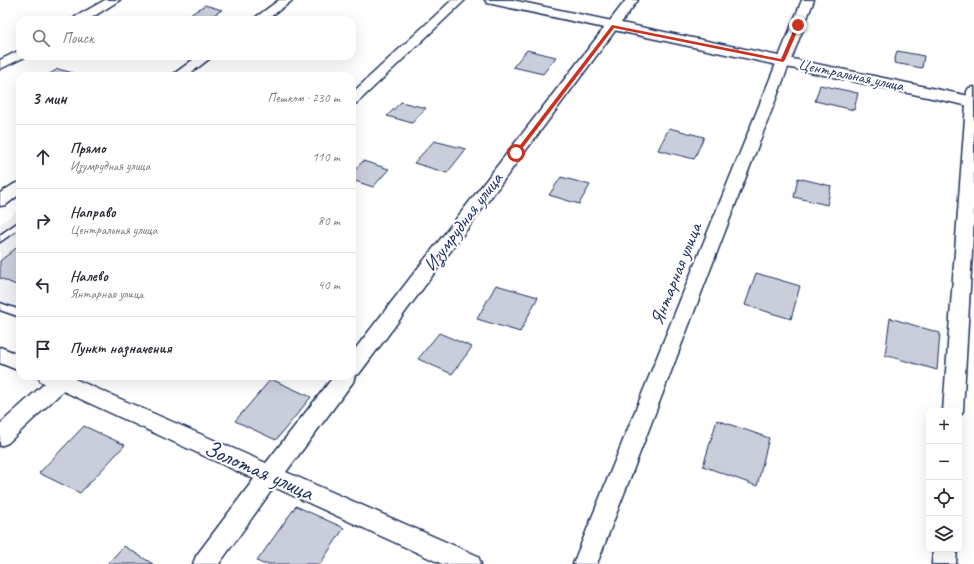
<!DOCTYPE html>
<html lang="ru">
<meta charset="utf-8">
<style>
body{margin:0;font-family:Caveat,sans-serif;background:#f7f7f7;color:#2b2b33}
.controls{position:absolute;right:12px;bottom:12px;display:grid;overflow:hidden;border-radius:8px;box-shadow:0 4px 16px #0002}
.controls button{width:36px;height:36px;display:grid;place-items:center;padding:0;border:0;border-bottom:1px solid #e1e1e2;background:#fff;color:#2b2b33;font:20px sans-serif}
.stop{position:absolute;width:12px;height:12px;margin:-9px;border:3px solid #c8321e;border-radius:50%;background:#fff}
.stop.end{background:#c8321e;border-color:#fff;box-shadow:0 1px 4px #0008}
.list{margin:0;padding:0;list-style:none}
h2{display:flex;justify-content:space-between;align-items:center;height:52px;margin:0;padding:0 16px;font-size:17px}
h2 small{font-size:13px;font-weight:400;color:#7c7c81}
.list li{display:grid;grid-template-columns:26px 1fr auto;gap:12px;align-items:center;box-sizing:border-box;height:64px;padding:0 16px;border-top:1px solid #e1e1e2}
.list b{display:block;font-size:15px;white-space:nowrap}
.list p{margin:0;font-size:13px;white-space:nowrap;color:#7c7c81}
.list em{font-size:13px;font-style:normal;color:#7c7c81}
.icon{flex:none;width:22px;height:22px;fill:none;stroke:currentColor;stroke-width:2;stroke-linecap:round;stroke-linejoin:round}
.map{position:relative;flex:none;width:974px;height:564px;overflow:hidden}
.search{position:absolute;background:#fff;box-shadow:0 4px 16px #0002;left:16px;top:16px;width:340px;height:44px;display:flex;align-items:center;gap:10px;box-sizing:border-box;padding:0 14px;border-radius:12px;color:#7c7c81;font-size:15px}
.panel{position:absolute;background:#fff;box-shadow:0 4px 16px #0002;left:16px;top:72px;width:340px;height:308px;border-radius:12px}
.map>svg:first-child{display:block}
.built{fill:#eff0f4}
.building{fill:#caceda;stroke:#1b2f5e}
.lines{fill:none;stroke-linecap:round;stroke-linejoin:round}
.service-casing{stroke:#1b2f5e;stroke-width:3}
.minor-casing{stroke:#1b2f5e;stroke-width:3}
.tertiary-casing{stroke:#1b2f5e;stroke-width:3}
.service{fill:#fff;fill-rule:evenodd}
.minor{fill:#fff;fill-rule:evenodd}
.tertiary{fill:#fff;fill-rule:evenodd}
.route{fill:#c8321e}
.labels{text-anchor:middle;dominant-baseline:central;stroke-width:4;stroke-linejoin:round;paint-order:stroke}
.far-street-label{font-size:16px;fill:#1b2f5e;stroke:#fff}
.street-label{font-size:19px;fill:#1b2f5e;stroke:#fff}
.near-street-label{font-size:23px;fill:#1b2f5e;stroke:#fff}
</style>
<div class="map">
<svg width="974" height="564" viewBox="0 0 974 564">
<rect width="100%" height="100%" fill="#fff"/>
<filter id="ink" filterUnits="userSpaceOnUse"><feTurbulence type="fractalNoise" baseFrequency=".025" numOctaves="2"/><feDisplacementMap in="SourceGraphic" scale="8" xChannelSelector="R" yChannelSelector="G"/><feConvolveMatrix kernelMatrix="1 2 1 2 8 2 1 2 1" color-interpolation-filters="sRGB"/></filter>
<g filter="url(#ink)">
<polygon class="built" points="20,209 20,320 0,311 0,224"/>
<g class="building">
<polygon points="205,5 222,10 207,19 190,15"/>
<polygon points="527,50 556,57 543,74 513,67"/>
<polygon points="897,51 924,56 922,68 894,63"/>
<polygon points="58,69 77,74 74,76 46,76"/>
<polygon points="820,85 858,93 854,110 815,101"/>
<polygon points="401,102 426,108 412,123 387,116"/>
<polygon points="669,128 704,137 694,159 658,150"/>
<polygon points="434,141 466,149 447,173 414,163"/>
<polygon points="363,161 389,169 373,187 352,180 352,173"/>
<polygon points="561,177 590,185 579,204 549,195"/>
<polygon points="798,178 831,186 827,205 794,197"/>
<polygon points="20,245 20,281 16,285 0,278 0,261"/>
<polygon points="756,273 800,286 791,319 745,305"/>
<polygon points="496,285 538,297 520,332 477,319"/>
<polygon points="890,318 940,333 937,370 885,355"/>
<polygon points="439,333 472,347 452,374 418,359"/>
<polygon points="271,379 311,397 276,440 235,421"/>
<polygon points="717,420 769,438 757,486 703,466"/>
<polygon points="84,426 125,445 80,493 39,473"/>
<polygon points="296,506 344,528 320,564 263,564 257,561"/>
<polygon points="124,546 153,564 107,564"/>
</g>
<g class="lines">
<defs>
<g id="service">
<polygon points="20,221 20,228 0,242 0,235"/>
<polygon points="0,303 20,310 20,317 0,310"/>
</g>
<g id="minor">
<polygon points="105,0 120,0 88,20 73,20 75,17"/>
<polygon points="279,0 293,0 266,20 252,20"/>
<polygon points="452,0 465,0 357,103 352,104 352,93"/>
<polygon points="626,0 638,0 359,374 355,375 353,382 286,472 478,556 481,564 442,564 274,487 219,564 193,564 196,556 254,479 63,391 8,443 0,446 0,424 45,383 41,382 38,376 76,376 75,379 266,463 334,376 352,376 352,353"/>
<polygon points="802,0 814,0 597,564 573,564"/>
<polygon points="20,50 20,56 25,57 0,69 0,60"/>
<polygon points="198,56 213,56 187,76 171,76"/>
<polygon points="974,87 974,217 963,411 959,418 959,411 943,411 967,91 969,88"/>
<polygon points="20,182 20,194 6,205 0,206 0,193 14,184"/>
<polygon points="0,347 20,355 20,371 0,363"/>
<polygon points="933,549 957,549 956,564 932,564"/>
</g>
<polygon id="tertiary" points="485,0 512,0 974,97 974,107 492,4 487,3"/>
</defs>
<use href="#service" class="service-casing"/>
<use href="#minor" class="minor-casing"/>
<use href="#tertiary" class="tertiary-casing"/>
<use href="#service" class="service"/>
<use href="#minor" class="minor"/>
<use href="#tertiary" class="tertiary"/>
</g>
</g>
<polygon class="route" points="796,24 800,25 785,60 783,62 614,28 518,154 514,153 612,25 781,59"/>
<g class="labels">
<g class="far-street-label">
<text transform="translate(851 75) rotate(12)">Центральная улица</text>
</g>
<g class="street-label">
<text transform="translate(463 222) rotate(-53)">Изумрудная улица</text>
<text transform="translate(676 274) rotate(-68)">Янтарная улица</text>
</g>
<g class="near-street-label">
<text transform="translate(259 470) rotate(24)">Золотая улица</text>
</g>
</g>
</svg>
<div class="controls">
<button>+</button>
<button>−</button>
<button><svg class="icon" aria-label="locate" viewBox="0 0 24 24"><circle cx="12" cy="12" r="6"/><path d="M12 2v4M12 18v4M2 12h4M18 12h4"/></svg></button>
<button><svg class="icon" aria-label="layers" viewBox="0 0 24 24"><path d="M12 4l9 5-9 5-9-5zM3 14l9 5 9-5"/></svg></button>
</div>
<div class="stop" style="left:516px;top:153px"></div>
<div class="stop end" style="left:798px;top:25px"></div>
<div class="search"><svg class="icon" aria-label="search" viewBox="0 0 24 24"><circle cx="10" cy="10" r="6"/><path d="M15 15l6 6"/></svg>Поиск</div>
<section class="panel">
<h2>3 мин<small>Пешком · 230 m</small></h2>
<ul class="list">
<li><svg class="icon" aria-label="ahead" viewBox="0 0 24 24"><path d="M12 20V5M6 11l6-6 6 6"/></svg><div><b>Прямо</b><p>Изумрудная улица</p></div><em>110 m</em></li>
<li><svg class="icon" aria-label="right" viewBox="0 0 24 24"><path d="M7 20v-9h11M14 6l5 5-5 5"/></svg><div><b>Направо</b><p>Центральная улица</p></div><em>80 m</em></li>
<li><svg class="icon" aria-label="left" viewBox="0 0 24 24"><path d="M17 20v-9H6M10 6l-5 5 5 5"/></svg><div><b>Налево</b><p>Янтарная улица</p></div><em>40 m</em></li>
<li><svg class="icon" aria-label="arrive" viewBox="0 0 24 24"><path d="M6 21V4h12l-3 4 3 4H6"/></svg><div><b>Пункт назначения</b></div></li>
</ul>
</section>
</div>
